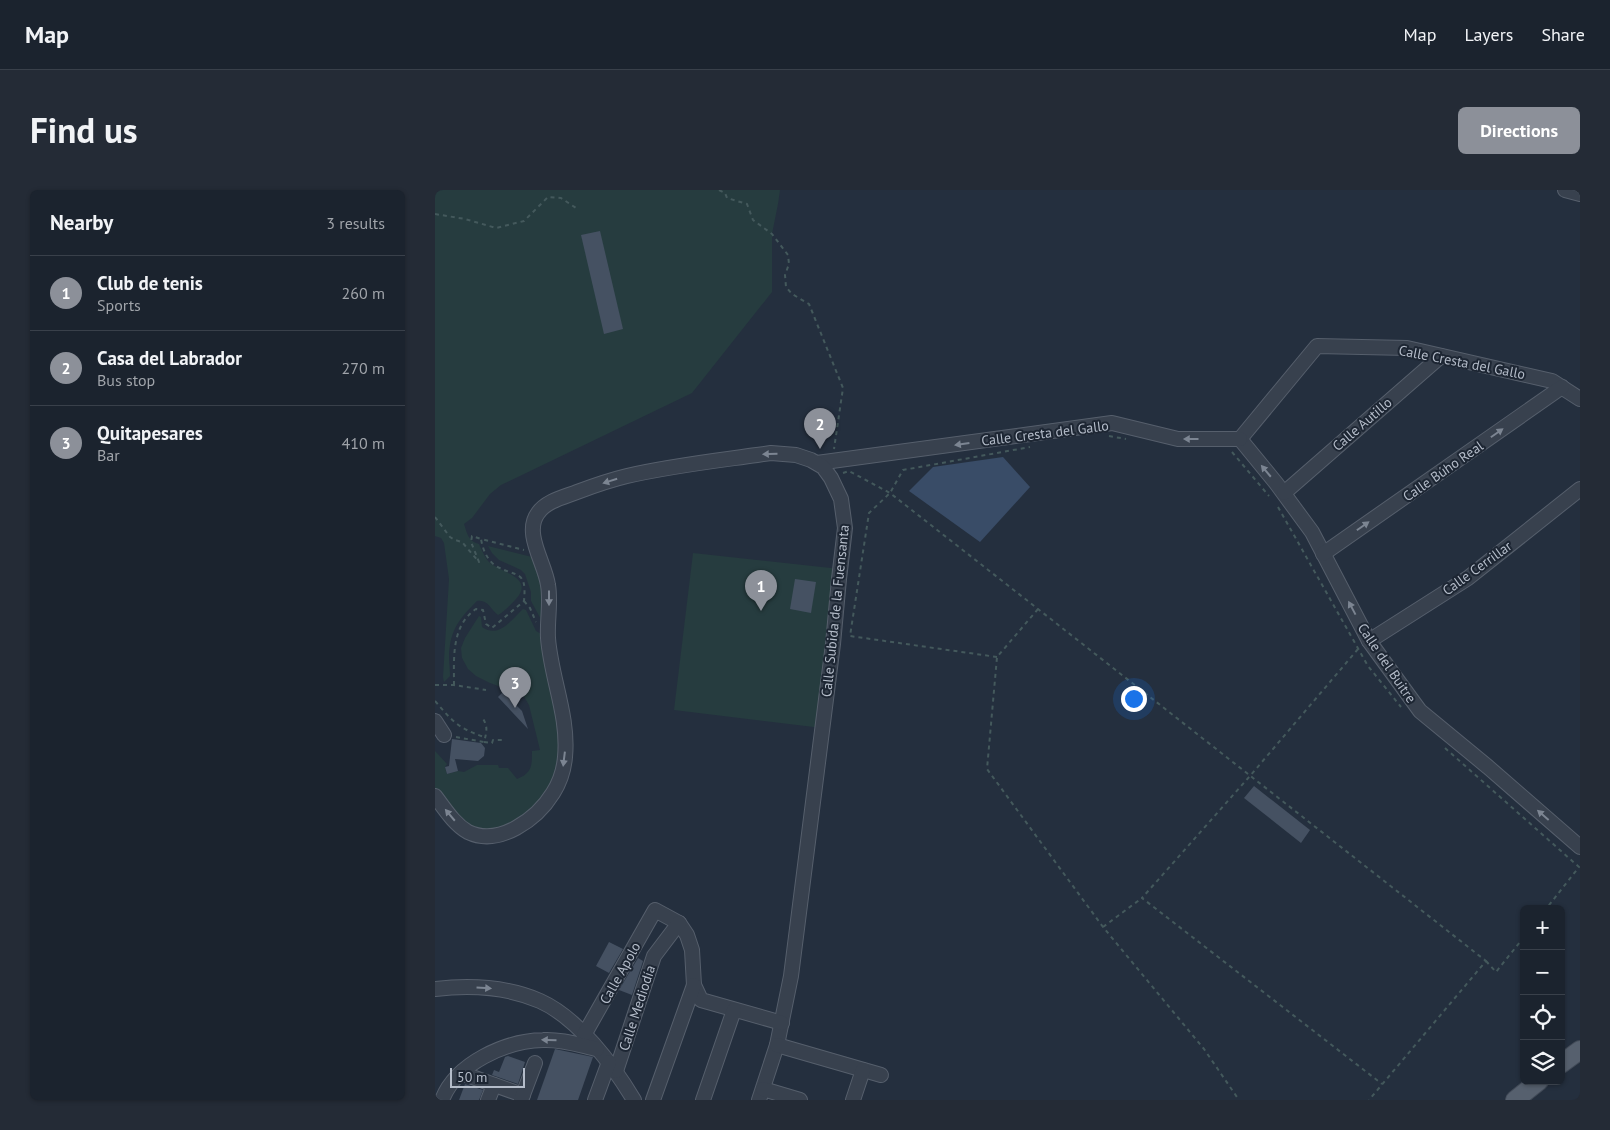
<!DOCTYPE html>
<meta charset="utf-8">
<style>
body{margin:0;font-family:"PT Sans",sans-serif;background:#242b36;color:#f1f3f6}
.controls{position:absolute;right:15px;bottom:15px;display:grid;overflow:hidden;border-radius:8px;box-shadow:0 1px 4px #0004}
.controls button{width:45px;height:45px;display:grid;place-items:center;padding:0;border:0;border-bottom:1px solid #39404a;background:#1b232e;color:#f1f3f6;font:25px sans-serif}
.scale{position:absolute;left:15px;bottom:12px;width:75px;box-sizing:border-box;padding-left:5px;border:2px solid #b4bcc9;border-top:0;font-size:14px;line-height:18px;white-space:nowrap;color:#b4bcc9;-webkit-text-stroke:4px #1d2633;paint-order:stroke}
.you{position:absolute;left:698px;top:508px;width:18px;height:18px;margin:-12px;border:4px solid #fff;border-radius:50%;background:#1a73e8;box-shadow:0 0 0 8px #1a73e833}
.badge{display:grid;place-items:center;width:32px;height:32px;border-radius:50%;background:#8c9099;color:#fff;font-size:16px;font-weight:700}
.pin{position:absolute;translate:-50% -41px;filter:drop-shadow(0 1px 2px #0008)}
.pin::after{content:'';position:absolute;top:26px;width:18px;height:15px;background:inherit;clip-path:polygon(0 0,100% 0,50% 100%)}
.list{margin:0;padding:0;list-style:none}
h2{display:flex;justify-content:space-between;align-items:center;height:65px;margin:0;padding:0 20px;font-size:21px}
h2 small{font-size:16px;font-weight:400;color:#a0a4aa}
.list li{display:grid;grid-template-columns:32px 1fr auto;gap:15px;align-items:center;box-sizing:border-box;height:75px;padding:0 20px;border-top:1px solid #39404a}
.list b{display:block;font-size:19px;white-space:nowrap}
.list p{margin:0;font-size:16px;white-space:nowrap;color:#a0a4aa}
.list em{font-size:16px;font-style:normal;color:#a0a4aa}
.icon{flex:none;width:28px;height:28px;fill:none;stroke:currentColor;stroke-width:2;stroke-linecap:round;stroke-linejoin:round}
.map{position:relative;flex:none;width:1145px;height:910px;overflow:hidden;border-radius:8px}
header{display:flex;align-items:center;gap:30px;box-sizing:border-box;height:70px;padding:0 25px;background:#1b232e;border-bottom:1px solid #39404a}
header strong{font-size:24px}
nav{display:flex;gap:28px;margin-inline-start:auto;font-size:18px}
.intro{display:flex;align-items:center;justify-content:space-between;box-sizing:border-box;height:120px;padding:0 30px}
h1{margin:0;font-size:35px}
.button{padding:12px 22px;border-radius:8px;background:#8c9099;color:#fff;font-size:18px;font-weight:700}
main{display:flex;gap:30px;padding:0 30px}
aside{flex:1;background:#1b232e;border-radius:8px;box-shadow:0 1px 4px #0004}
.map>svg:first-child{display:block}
.green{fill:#263c3f}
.water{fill:#394c67}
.building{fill:#455162}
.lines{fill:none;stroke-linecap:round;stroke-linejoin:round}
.minor-casing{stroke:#565f6c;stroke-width:16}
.major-casing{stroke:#414a57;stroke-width:20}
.path{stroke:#44595c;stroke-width:2;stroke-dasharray:4 4;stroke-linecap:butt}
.minor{stroke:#38414e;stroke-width:14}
.major{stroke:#56606e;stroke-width:18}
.oneway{fill:#7c8592}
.labels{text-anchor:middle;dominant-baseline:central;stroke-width:4;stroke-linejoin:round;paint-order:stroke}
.street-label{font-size:14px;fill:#b4bcc9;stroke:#1d2633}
</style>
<header>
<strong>Map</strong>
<nav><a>Map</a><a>Layers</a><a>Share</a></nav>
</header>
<div class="intro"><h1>Find us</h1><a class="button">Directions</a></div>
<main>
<aside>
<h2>Nearby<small>3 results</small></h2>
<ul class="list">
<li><span class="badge">1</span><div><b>Club de tenis</b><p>Sports</p></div><em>260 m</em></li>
<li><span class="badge">2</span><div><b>Casa del Labrador</b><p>Bus stop</p></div><em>270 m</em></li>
<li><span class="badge">3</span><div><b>Quitapesares</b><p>Bar</p></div><em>410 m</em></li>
</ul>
</aside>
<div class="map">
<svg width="1145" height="910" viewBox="0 0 1145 910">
<rect width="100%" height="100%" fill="#242f3e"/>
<g class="green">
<path d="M 0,0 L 345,0 L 343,14 L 337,44 L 337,102 L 257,203 L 66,295 L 55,304 L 37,328 L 29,334 C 32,343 33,351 44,354 C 47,360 49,366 53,371 C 63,382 101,387 81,409 C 75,415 70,421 63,425 C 55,419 53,409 42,411 C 24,429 15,440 14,466 C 14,473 15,479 15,486 L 9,492 L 8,487 L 14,389 L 9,353 L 6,348 L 0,346 Z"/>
<polygon points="53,356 101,368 110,394 108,433 96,411 96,402 90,384 86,380 64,370 57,363"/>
<polygon points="258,363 405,379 387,538 239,520"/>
<path d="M 88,419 L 91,420 L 101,441 L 108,445 L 124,516 L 125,577 L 105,614 L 63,642 L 38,639 L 21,627 L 0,598 L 0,561 L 12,574 L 10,577 L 12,584 L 23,581 L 29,582 L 42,575 L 63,575 L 64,578 L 73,578 L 82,589 C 97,583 97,576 97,561 L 105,560 L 94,515 L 88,505 L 55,493 L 41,486 L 33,479 L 27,468 L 26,458 L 30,448 L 44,426 L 46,427 L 47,437 C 64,449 76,430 88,419 Z"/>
</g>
<polygon class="water" points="568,267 595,297 545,352 474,301 498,277"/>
<g class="building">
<polygon points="165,41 188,139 169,144 146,45"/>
<polygon points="360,389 381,392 376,423 355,419"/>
<polygon points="68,502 87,521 93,539 63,507"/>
<polygon points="17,549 46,553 50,558 49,566 43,571 20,569 23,581 12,584 10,577 14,576"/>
<polygon points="819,596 875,640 866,653 809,608"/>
<polygon points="174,752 188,759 174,783 161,776"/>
<polygon points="203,768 208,771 197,805 184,800"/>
<polygon points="120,859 158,867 143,910 102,910"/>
<polygon points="73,866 90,872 83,894 57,885 59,880 64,882 70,867"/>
<polygon points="30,894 48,900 44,910 24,910"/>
</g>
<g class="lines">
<defs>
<g id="minor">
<polyline points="1130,0 1145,4"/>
<polyline points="805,249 841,293 877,342 934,451 985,521 1053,577 1145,657"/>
<polyline points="805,249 882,156 972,158 1117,191 1145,209"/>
<polyline points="382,273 677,233 743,249 805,249"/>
<polyline points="849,303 1006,166"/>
<polyline points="888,364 1127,197"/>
<polyline points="934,451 1033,388 1145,299"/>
<polyline points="0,531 9,545"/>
<path d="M 0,606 C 10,619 19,634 33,642 C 64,657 102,629 118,603 C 125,592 129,579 130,567 C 134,526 116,488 113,448 C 112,430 116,412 113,395 C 110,373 88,343 103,323 C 111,311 129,307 142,302 C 158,296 175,290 192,286 C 235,276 279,271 322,265 L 336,263 L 361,265 L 376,270 L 388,277 L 396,288 L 406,309 L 410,338 L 404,389 L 398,454 L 356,786 L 342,855 L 324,910"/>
<path d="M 0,799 C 35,795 73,797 105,811 C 143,828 178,875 199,910"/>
<polyline points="149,845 220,720 244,733 252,745 257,760 259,795 266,810 347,833"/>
<polyline points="342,855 446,885"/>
<polyline points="181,881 219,766 244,733"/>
<polyline points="26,883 88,905"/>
<polyline points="328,899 365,910"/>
<path d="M 7,910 C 21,873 71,851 108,850 C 126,849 144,855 162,859"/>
<polyline points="53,910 59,895"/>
<polyline points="86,910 100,873"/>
<polyline points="160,910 174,872"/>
<polyline points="218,910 259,795"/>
<polyline points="268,910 299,820"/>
<polyline points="418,910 428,880"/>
</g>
<g id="major">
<polyline points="1126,874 1145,860"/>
<polyline points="1080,910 1104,891"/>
</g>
</defs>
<use href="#minor" class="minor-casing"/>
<use href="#major" class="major-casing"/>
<g class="path">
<polyline points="284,0 290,3 292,8 312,14 318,30 337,44 353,65 354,74 350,85 351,97 357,104 374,114 408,198 399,259"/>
<polyline points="0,24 30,29 61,38 89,31 113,7 126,8 141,18"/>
<polyline points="674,246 691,249"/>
<polyline points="797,262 834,306"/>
<polyline points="408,283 414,281 455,303 603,419 1051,771 934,910"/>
<polyline points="843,317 933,476 966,517"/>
<polyline points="0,327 15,347 20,350 27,352 44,372 36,352 37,346 46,349"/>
<polyline points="89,411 95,418 101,432"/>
<polyline points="603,419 562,467 552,579 668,737 769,859 804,910"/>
<polyline points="923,459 815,586 707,708 947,894"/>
<polyline points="562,467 415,446 434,323 455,303 468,280 595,257"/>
<polyline points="0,495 19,495 51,500"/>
<path d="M 19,495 C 19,468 16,436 41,419 L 48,420 L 51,434 L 57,438 L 89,411 C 92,379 82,388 61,376 C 52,370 48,360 46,349 L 89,360"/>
<path d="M 0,511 C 18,532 23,538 49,547"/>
<path d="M 21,547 L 49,552 C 52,541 53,536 47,527"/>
<polyline points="49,552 57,553 58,550 68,550"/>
<polyline points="1010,558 1144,677 1111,719"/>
<polyline points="668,737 707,708"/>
<polyline points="1051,771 1061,782 1089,747"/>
</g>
<use href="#minor" class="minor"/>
<use href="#major" class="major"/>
</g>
<defs><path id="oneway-solid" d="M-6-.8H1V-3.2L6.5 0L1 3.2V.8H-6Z" transform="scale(1.25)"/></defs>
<g class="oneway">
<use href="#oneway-solid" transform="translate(1062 243) rotate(-35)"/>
<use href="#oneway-solid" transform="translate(756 249) rotate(-180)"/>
<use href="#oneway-solid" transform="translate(527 254) rotate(172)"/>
<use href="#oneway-solid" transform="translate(335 264) rotate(178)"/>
<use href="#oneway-solid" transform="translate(831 281) rotate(-130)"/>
<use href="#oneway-solid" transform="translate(175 291) rotate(163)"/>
<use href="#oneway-solid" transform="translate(928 336) rotate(-35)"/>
<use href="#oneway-solid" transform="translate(114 408) rotate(90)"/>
<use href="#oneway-solid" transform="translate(917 418) rotate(-118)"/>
<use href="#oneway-solid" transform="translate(129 569) rotate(97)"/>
<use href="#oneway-solid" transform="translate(15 625) rotate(-130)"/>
<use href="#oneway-solid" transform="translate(1108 625) rotate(-139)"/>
<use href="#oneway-solid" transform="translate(49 798) rotate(4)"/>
<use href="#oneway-solid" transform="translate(114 850) rotate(-178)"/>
</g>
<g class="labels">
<g class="street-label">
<text transform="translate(1027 172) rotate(11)">Calle Cresta del Gallo</text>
<text transform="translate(927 234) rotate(-41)">Calle Autillo</text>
<text transform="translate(610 243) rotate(-7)">Calle Cresta del Gallo</text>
<text transform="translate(1008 281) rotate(-35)">Calle Búho Real</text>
<text transform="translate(1042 378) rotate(-36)">Calle Cerrillar</text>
<text transform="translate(400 421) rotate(-84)">Calle Subida de la Fuensanta</text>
<text transform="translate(952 473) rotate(56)">Calle del Buitre</text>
<text transform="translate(185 783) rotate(-61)">Calle Apolo</text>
<text transform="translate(202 818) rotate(-72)">Calle Mediodía</text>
</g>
</g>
</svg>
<div class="controls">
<button>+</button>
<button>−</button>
<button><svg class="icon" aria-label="locate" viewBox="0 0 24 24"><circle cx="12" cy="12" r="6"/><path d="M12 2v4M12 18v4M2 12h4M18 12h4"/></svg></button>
<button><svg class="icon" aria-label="layers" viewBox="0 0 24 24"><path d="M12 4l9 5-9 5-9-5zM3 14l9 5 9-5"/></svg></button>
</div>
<div class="scale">50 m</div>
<div class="you"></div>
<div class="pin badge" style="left:326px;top:421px">1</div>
<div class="pin badge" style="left:385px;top:259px">2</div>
<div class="pin badge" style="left:80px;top:518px">3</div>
</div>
</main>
